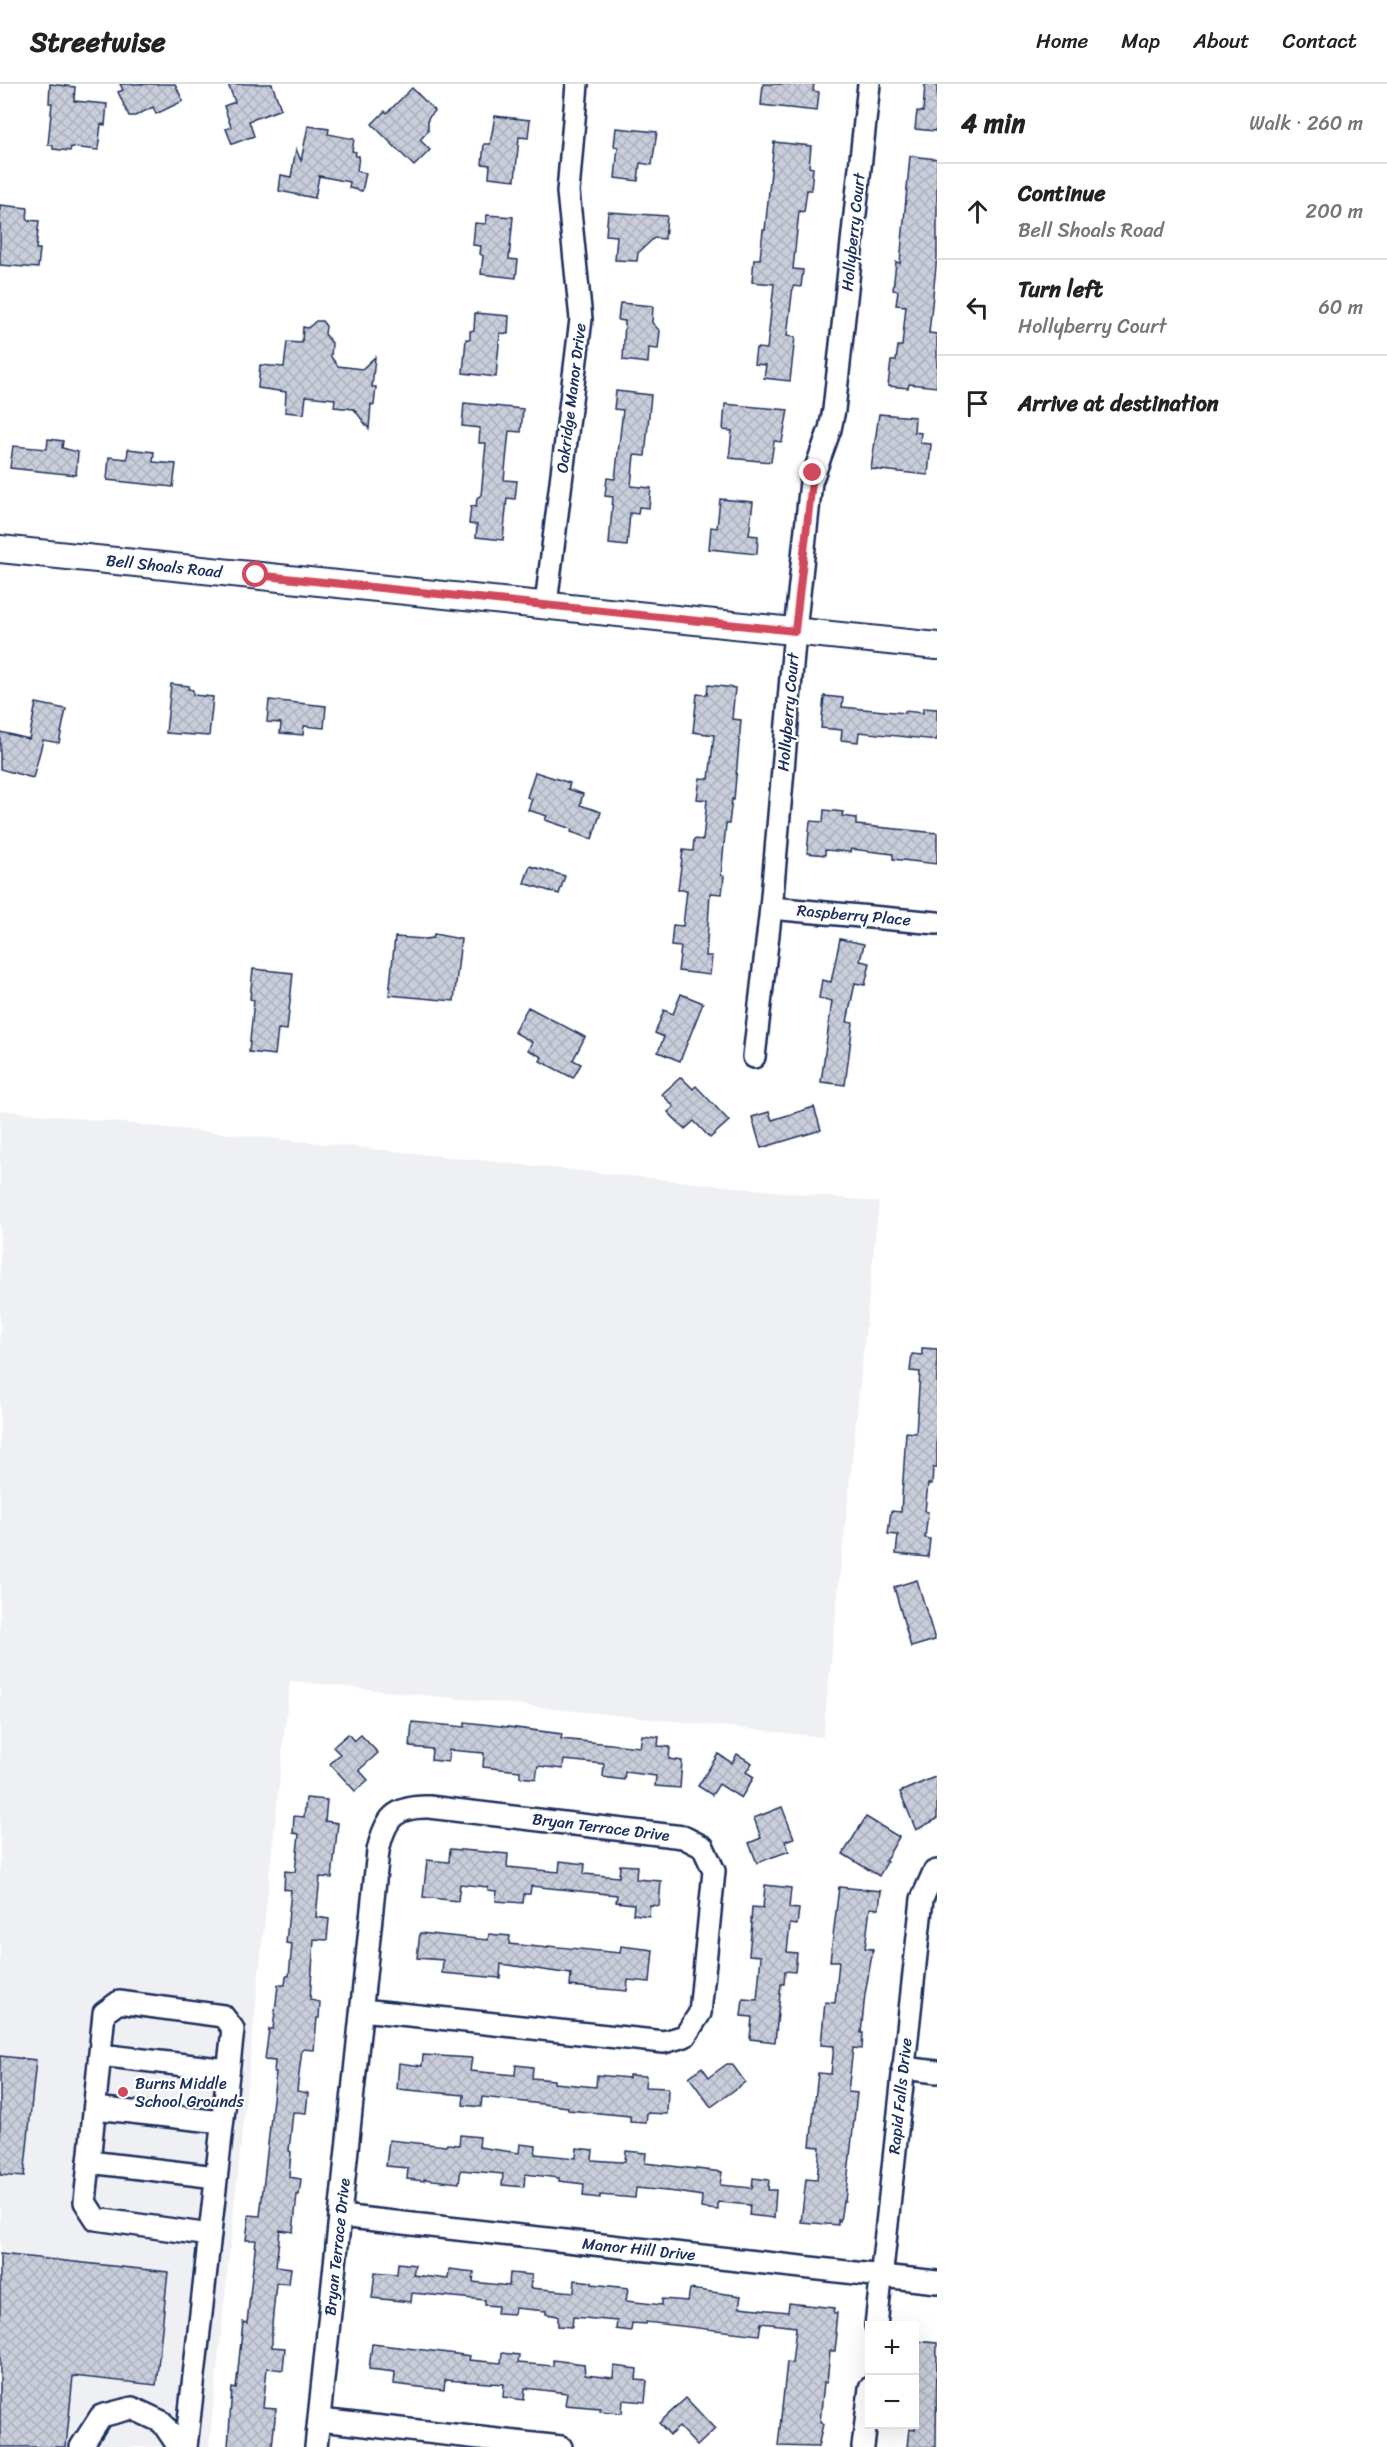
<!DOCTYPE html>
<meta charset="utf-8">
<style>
body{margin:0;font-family:Sriracha,sans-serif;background:#f6f6f6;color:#222}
.controls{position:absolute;right:18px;bottom:18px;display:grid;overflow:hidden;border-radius:0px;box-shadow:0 6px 24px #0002}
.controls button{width:54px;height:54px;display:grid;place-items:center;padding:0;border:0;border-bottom:2px solid #e0e0e0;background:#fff;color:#222;font:30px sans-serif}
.stop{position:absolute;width:18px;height:18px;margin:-14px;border:4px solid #d1495b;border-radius:50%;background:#fff}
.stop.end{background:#d1495b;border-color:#fff;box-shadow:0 2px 6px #0008}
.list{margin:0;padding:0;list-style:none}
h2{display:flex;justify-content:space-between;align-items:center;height:78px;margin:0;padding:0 24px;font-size:26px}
h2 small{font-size:20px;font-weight:400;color:#767676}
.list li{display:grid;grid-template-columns:39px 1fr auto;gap:18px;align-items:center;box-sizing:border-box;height:96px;padding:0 24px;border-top:2px solid #e0e0e0}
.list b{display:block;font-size:22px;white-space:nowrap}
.list p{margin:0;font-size:20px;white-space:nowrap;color:#767676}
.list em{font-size:20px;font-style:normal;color:#767676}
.icon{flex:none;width:33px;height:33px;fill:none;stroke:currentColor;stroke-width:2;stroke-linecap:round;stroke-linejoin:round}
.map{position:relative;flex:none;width:937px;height:2363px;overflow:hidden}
header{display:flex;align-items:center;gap:36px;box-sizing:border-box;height:84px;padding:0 30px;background:#fff;border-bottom:2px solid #e0e0e0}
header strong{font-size:28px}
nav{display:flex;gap:33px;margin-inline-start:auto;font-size:21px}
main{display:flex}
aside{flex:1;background:#fff}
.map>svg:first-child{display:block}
.built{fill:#eff0f4}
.building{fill:url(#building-cross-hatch);stroke:#1b2f5e;stroke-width:1.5}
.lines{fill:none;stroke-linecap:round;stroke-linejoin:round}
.minor-casing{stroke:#1b2f5e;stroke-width:26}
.major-casing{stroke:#1b2f5e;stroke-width:30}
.minor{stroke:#fff;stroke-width:21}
.major{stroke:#fff;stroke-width:26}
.route{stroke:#d1495b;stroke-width:8}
.poi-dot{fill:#d1495b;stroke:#fff;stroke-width:2}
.labels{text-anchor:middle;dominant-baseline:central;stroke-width:4.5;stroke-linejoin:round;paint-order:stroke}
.street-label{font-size:16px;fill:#1b2f5e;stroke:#fff}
.poi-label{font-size:16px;fill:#1b2f5e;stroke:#fff;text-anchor:start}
</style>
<header>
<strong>Streetwise</strong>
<nav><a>Home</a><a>Map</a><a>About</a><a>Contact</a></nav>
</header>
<main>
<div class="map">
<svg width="937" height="2363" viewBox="0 0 937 2363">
<defs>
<pattern id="building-cross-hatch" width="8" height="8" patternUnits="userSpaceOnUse" patternTransform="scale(1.5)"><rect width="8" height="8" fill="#caceda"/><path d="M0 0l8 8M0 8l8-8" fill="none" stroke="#adb1be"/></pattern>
</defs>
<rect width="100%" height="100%" fill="#fff"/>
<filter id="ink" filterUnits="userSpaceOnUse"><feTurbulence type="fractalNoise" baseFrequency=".0167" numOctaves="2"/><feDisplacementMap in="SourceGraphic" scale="12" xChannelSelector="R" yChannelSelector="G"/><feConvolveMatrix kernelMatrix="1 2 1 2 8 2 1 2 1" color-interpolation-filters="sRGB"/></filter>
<g filter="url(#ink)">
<polygon class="built" points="0,1026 879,1118 823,1653 290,1597 209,2363 0,2363"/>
<g class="building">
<polygon points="50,0 75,3 74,17 107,20 105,41 101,40 98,66 71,63 70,67 53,65 53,61 48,61 52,19 49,19"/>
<polygon points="120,0 175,0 183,17 156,30 153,23 135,32 129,32 118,8 123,6"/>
<polygon points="228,0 272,0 281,25 249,37 254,52 232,60 226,45 231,43 224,22 235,18"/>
<polygon points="763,0 814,0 813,7 819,8 817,27 761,21"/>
<polygon points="925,0 937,0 937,41 935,47 915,45 917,27 923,28"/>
<polygon points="412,4 435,27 428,34 428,47 420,56 430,66 414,82 372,40 385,27 387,29"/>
<polygon points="495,32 530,36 528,54 519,53 515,96 489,93 490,81 482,80 484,60 490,60"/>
<polygon points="308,42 329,45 328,50 354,55 352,67 356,68 355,72 359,72 357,87 366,89 362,107 349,104 350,98 319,92 315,114 279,107 281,91 291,93 296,65 301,77"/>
<polygon points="616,44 657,48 652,81 640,79 638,97 615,94 618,63 614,62"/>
<polygon points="774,58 811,62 809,83 813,84 811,106 807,106 804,128 799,127 793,185 803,186 801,203 793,202 787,252 795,253 790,297 764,294 766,281 754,280 756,264 767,265 774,200 752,198 754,175 760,175 763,146 765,146"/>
<polygon points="910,72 937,75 937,173 929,249 937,250 937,303 909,300 908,304 888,302 891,277 896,277 898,262 902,262 906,222 896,221 898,207 893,206 896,178 900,179"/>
<polygon points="0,121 28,124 27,136 39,137 36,165 40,165 38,184 0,181"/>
<polygon points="608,128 667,132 665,155 654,154 638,169 637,177 615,176 617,152 606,151"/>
<polygon points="487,131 513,133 509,175 518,176 516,194 481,190 483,172 480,170 481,162 473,161 475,139 486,140"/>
<polygon points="620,219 653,222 652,239 660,247 658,265 649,264 648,279 623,276 625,237 618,236"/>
<polygon points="475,229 509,232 508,250 500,249 496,293 463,289 466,255 470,255 470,247 474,246"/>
<polygon points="316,237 322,237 326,242 325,250 332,259 331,273 338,282 362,285 375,273 372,303 376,303 374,321 371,320 369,345 354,325 334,323 335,315 306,312 304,330 285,328 286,308 258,304 260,281 284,283 287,258 302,259 303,243 308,244"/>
<polygon points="616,307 651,311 645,372 634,371 631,402 651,404 649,424 639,423 638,430 630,429 627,462 609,460 613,413 605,412 607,394 615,395 623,326 614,325"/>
<polygon points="464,319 523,325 521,348 509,347 504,396 517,397 515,415 507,414 503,456 476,453 477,441 469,440 471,422 476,423 477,414 481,411 486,359 479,359 480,344 462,342"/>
<polygon points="725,320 788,326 782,358 774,357 771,378 729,374 732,347 723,346"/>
<polygon points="879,330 915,333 914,348 921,349 920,359 931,360 928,391 871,385"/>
<polygon points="48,355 63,357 62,364 78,368 76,391 10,384 13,362 47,365"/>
<polygon points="128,365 154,368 153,378 176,380 173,403 107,396 109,373 127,375"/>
<polygon points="720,415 753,418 749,451 758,452 757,470 709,465 711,443 717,444"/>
<polygon points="171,600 189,602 188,605 193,606 193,611 213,613 209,652 166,649"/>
<polygon points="708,601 735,604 732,635 741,636 734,716 732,715 729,740 726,740 721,791 724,792 722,810 710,809 706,872 712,872 710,891 678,887 681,863 671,862 673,841 683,842 687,806 678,806 683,766 693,767 694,755 703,756 707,716 697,715 700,694 709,695 714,651 693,648 697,610 707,611"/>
<polygon points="824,612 843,614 842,623 905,629 905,627 923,629 923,624 937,625 937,656 859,648 858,658 841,656 842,646 821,644"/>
<polygon points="269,616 326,622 324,644 304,642 303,651 280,649 281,639 267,638"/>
<polygon points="36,619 66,625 59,659 43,656 33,694 0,685 0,648 29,655"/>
<polygon points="535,688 570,699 568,705 583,710 580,721 601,728 592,755 571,748 572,745 545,736 547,732 528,726 532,715 527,713"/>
<polygon points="824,726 843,728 842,732 856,734 856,741 937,749 937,780 893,775 893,770 851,765 850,768 825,766 825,771 807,769 810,737 823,738"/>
<polygon points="530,782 565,792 559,810 524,799"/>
<polygon points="434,850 461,855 454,917 389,911 395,853 425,855 433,854"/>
<polygon points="840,855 864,860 860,877 870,879 865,901 855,899 847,938 853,939 845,1001 821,998 832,917 819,914 822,896 831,898"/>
<polygon points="253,885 293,889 287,946 278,945 275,971 249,968 254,916 250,915"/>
<polygon points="681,910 703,919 680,977 658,968 664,953 655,949 664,926 673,930"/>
<polygon points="528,923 585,953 573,976 581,980 573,994 540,977 542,973 528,966 532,958 514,948"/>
<polygon points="681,993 693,1005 696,1002 729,1037 710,1054 694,1037 685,1045 668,1028 674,1023 662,1010"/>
<polygon points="814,1023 821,1046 761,1064 752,1033 769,1028 772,1036"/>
<polygon points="922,1264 937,1265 937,1384 933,1384 932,1400 928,1400 925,1427 928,1428 925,1454 930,1455 928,1473 896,1470 898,1451 888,1450 891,1427 901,1428 906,1348 916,1349 920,1288 910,1287 912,1270 922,1271"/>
<polygon points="917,1496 935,1556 911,1563 894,1503"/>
<polygon points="412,1638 465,1643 465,1638 500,1642 562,1650 561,1655 640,1663 642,1651 659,1653 658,1662 670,1663 669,1675 682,1677 680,1704 655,1702 656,1692 625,1688 624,1696 603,1693 604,1680 564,1676 563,1685 538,1682 536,1695 520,1693 520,1687 483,1683 484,1669 449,1666 448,1678 431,1676 432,1665 410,1663"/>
<polygon points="348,1650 354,1657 361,1651 378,1669 359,1686 368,1696 355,1707 330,1680 340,1670 333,1663"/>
<polygon points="718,1670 732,1679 737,1670 752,1679 746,1688 754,1693 741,1714 719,1700 712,1711 698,1702"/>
<polygon points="937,1692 937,1735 916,1746 900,1708"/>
<polygon points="306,1714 327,1716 325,1737 338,1739 332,1794 320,1793 316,1833 329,1835 327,1856 314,1855 310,1916 320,1918 319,1934 317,1934 314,1966 302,1965 297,2007 308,2009 306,2029 293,2028 289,2067 291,2068 289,2093 301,2095 299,2111 297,2111 293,2148 280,2146 276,2182 291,2184 289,2200 276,2199 272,2241 272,2263 285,2264 283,2286 267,2284 263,2324 276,2325 272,2363 228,2363 232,2304 236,2305 243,2238 247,2239 256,2156 246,2156 249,2131 260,2132 276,1988 274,1988 275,1977 265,1976 269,1945 273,1945 278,1901 285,1901 286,1892 289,1892 292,1860 286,1859 291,1806 284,1805 285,1787 295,1788 299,1750 293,1749 294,1732 304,1733"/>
<polygon points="782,1723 794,1754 785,1757 789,1767 757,1779 749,1759 761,1754 754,1734"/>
<polygon points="866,1733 899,1753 885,1777 887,1778 879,1792 843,1770"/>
<polygon points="450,1765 508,1770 507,1783 559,1788 560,1777 585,1780 584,1790 619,1793 620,1781 637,1782 636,1795 661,1797 659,1822 650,1821 649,1832 633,1830 634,1820 616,1818 617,1811 531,1802 530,1810 524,1810 523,1819 496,1817 497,1807 488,1806 488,1803 460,1800 458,1817 423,1813 427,1776 449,1778"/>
<polygon points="765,1801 791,1804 789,1824 799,1825 797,1841 790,1840 787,1868 797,1869 795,1888 785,1887 784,1900 781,1900 775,1958 750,1955 752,1933 741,1932 743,1915 757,1916 761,1872 749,1871 752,1839 751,1839 752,1823 763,1824"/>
<polygon points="839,1803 881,1807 879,1825 870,1824 865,1864 873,1865 865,1910 861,1949 863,1949 862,1965 853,1964 848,2008 857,2009 845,2117 843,2117 840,2137 838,2136 838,2141 801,2138 806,2095 817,2096 820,2063 810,2062 818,1989 831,1990 834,1962 821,1961 825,1918 835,1919 839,1877 830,1877"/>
<polygon points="420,1849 488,1856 489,1850 510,1852 509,1860 548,1864 548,1862 620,1869 621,1862 653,1866 650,1898 628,1896 627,1907 570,1902 571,1890 501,1880 500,1894 442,1889 443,1876 417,1874"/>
<polygon points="423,1971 472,1974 470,1987 515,1991 516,1981 533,1983 532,1994 554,1996 554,1999 596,2003 597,1991 629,1994 629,1991 646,1992 645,2003 668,2004 667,2030 647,2029 646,2039 630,2038 630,2032 568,2026 568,2023 482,2013 481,2023 463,2021 464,2011 397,2005 399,1979 422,1982"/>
<polygon points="0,1972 36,1976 24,2093 0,2091"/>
<polygon points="727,1980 732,1980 745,1998 711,2023 689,1993 702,1983 709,1993"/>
<polygon points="460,2051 480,2053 479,2063 519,2069 520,2060 536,2062 535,2070 576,2074 577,2064 593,2066 592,2076 621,2078 625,2077 626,2067 646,2069 645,2079 722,2088 720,2101 752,2104 753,2094 769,2096 768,2106 776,2106 774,2134 749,2131 750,2121 718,2118 718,2126 701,2124 702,2112 677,2108 636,2104 635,2114 600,2111 600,2114 583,2112 584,2100 559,2097 559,2094 525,2090 524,2103 502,2101 503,2090 461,2086 459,2099 424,2095 424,2097 407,2095 408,2084 386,2082 389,2056 446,2062 447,2060 459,2061"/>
<polygon points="0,2170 168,2188 156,2301 73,2292 66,2363 0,2363"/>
<polygon points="398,2179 415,2181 413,2191 448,2195 449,2185 474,2188 473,2198 509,2202 510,2189 532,2191 530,2204 574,2208 575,2196 592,2198 592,2200 628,2204 626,2217 662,2221 662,2215 688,2217 690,2205 741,2212 739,2223 788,2228 789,2219 835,2224 834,2229 837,2229 835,2249 837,2249 835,2267 830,2267 827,2299 824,2298 820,2339 823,2340 818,2363 778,2362 787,2278 792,2279 796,2243 761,2239 759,2251 646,2238 646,2240 632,2239 631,2247 616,2245 617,2237 573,2233 572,2243 558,2242 558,2232 546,2230 546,2227 515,2224 514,2230 497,2229 498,2222 485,2221 485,2216 412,2209 411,2218 372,2214 375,2188 397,2190"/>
<polygon points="916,2257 937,2259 936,2363 907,2363 909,2345 915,2346"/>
<polygon points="372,2260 441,2268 470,2272 469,2276 501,2279 502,2269 519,2271 518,2279 553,2282 553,2276 584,2280 585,2291 613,2294 614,2282 637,2285 636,2296 647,2297 645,2318 623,2316 622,2329 600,2327 600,2324 565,2321 567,2309 525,2304 524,2316 503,2313 504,2300 445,2296 444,2306 394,2300 395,2288 369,2285"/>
<polygon points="686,2314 715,2345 697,2362 679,2343 670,2351 659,2339"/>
</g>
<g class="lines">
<defs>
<g id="minor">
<polyline points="546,520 581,235 568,108 577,0"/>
<polyline points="771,824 937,839"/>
<polyline points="754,973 771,824 795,547 811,398 830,345 834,326 869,0"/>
<polyline points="100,1971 228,1986"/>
<polyline points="903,1984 937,1988"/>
<polyline points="95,2024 222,2038"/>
<polyline points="89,2078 216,2093"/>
<polyline points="340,2132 937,2198"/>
<polyline points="876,2242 922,1815 934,1788 937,1787"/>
<polyline points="320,2336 561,2363"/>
<polyline points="81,2363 101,2332 132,2324 162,2338 179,2363"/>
<polyline points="186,2363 233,1945 223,1932 119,1918 104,1929 85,2118 96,2135 210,2151"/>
<path d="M 316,2363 L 378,1767 C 385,1734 395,1722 429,1723 L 683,1753 L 703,1763 L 714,1787 L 700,1929 L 685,1952 L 664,1958 L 362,1926"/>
<polyline points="863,2363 870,2304"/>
</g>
<polyline id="major" points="0,465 937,562"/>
</defs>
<use href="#minor" class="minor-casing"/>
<use href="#major" class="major-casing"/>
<use href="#minor" class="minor"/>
<use href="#major" class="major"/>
</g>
</g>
<g class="lines" filter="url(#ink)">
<polyline class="route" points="256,491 795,547 813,389"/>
</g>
<circle class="poi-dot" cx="123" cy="2008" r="6"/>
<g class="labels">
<g class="street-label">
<text transform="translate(853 148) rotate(-84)">Hollyberry Court</text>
<text transform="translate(571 314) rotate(-83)">Oakridge Manor Drive</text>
<text transform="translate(164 482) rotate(6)">Bell Shoals Road</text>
<text transform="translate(788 628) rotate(-85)">Hollyberry Court</text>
<text transform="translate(854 831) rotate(5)">Raspberry Place</text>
<text transform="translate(601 1743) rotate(7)">Bryan Terrace Drive</text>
<text transform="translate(900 2012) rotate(-84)">Rapid Falls Drive</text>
<text transform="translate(337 2163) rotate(-84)">Bryan Terrace Drive</text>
<text transform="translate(639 2165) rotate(6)">Manor Hill Drive</text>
</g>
<g class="poi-label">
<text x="135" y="1999">Burns Middle<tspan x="135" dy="18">School Grounds</tspan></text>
</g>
</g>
</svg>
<div class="controls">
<button>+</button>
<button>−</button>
</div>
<div class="stop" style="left:256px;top:491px"></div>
<div class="stop end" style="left:813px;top:389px"></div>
</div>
<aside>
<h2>4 min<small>Walk · 260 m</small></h2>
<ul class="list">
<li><svg class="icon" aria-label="ahead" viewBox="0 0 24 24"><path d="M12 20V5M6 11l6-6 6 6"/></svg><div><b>Continue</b><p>Bell Shoals Road</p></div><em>200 m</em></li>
<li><svg class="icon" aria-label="left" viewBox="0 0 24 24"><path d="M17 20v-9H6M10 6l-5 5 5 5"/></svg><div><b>Turn left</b><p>Hollyberry Court</p></div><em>60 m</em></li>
<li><svg class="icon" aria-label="arrive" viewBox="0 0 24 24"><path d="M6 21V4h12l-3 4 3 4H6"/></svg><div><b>Arrive at destination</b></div></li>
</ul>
</aside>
</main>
